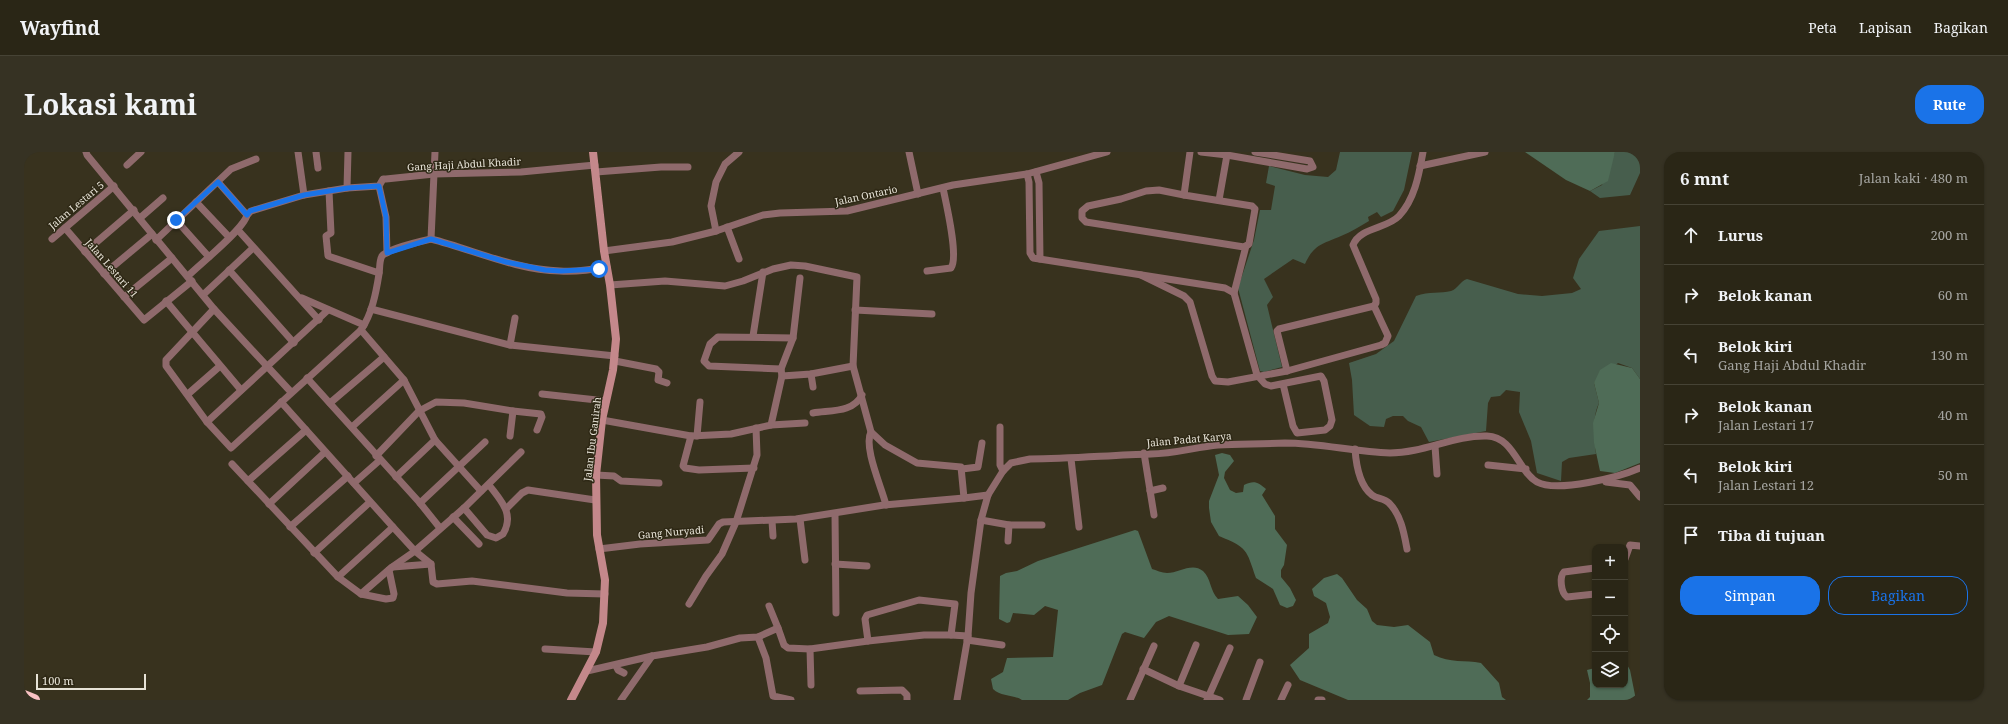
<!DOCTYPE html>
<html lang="id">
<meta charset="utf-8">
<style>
body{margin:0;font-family:"Noto Serif",serif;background:#363223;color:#f1f3f6}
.controls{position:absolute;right:12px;bottom:12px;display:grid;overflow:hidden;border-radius:8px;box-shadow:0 1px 3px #0004}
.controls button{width:36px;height:36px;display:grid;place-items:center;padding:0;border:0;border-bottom:1px solid #464335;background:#2a2616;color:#f1f3f6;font:20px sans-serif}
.scale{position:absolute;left:12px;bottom:10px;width:110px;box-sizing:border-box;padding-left:4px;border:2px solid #e7e3d7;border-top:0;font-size:11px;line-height:14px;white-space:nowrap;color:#e7e3d7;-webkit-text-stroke:3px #2e2815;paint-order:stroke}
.stop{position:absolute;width:12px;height:12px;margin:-9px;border:3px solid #1a73e8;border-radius:50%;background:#fff}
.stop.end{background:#1a73e8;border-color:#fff;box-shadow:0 1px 4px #0008}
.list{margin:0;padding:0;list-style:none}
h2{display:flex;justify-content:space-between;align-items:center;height:52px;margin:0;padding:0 16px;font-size:17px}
h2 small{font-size:13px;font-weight:400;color:#a5a5a1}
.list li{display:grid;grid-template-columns:26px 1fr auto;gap:12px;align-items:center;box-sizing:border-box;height:60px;padding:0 16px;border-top:1px solid #464335}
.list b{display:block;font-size:15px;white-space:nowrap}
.list p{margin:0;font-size:13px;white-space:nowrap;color:#a5a5a1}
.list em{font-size:13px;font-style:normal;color:#a5a5a1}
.actions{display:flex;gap:8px;padding:12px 16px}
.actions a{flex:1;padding:9px 0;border:1px solid #1a73e8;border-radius:16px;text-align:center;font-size:14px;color:#1a73e8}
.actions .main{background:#1a73e8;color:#fff}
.icon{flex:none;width:22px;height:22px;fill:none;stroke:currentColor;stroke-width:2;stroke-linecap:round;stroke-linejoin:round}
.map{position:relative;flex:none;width:1616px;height:548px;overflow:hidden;border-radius:16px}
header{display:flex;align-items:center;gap:24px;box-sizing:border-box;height:56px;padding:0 20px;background:#2a2616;border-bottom:1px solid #464335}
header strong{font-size:19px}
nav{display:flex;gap:22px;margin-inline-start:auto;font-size:14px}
.intro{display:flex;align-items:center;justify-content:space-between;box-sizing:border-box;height:96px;padding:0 24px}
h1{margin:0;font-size:28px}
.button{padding:10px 18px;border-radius:16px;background:#1a73e8;color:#fff;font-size:14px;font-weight:700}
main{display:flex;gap:24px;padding:0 24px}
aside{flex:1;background:#2a2616;border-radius:16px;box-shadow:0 1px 3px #0004}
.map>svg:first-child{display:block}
.green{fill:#475e4d}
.forest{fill:#4f6c57}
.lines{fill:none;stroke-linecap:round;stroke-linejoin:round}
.street{stroke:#8f6a6c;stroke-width:7}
.secondary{stroke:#c4888b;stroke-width:8}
.highway{stroke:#f9c1c3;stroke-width:12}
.route{stroke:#1a73e8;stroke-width:5}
.labels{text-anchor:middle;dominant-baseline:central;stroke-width:3;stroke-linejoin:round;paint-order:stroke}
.street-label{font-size:10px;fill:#e7e3d7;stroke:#2e2815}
</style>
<header>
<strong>Wayfind</strong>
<nav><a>Peta</a><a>Lapisan</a><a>Bagikan</a></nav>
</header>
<div class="intro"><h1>Lokasi kami</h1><a class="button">Rute</a></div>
<main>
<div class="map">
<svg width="1616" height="548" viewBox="0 0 1616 548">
<rect width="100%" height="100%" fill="#38321e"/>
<g class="green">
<path d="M 1316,0 L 1388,0 L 1380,38 L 1369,59 L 1357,65 L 1353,60 L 1344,65 L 1345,69 C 1336,74 1327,80 1317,84 C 1299,92 1290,92 1281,112 L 1269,107 L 1240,127 L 1249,145 L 1243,153 L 1258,215 L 1240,220 L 1236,219 L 1214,136 L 1230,88 L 1236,58 L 1247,58 L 1251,34 L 1242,31 L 1245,14 L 1281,23 L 1304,25 L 1312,18 Z"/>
<polygon points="1591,0 1616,0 1616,21 1606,43 1576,46 1566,39 1578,33"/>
<path d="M 1616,74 L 1616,227 L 1608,216 L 1594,211 L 1570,231 L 1575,251 C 1568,265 1570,287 1572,302 L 1545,306 L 1538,310 L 1537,329 L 1513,321 L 1507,289 L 1495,260 L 1496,240 L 1482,238 L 1476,244 L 1467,245 L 1464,251 L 1462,279 L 1405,290 L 1397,275 L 1384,269 L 1379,264 L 1369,264 L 1362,267 L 1360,275 L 1346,274 L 1330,263 L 1328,228 L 1325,211 L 1352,202 L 1370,189 L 1392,144 C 1405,139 1417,142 1427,139 C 1434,137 1436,129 1443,127 L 1494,142 L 1518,144 L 1548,141 L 1557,137 L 1549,126 L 1555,107 L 1575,79 Z"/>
</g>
<g class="forest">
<polygon points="1501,0 1591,0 1584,29 1566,39 1542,28"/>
<polygon points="1587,211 1608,216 1616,227 1616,311 1591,321 1576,319 1570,291 1569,271 1575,251 1570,231 1576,218"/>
<path d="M 1198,301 L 1206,303 L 1210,309 L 1201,320 L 1200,326 L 1206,338 L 1212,341 L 1219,340 L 1220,333 C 1230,328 1234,330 1242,337 L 1238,343 L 1251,364 L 1251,377 L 1263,393 L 1260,413 L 1257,418 L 1257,425 L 1266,436 L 1272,448 L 1269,454 L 1263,456 L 1256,453 L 1249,437 L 1232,426 C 1222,397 1224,396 1195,384 L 1187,370 L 1185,356 L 1185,349 L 1195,323 L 1191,303 Z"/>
<path d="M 1111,378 L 1114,379 L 1128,417 C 1132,418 1138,421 1143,421 C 1155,421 1168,410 1179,419 C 1187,426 1186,439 1194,447 L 1214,444 L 1224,453 L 1233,465 L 1225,482 L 1204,483 L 1145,464 L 1132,470 L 1120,486 L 1101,480 L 1098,482 L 1078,533 L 1056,541 L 1044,548 L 998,548 C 988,542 977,545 969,537 L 967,527 L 979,520 L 983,506 L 1029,505 L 1034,458 L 1021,454 L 1010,463 L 989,461 L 986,470 L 983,471 L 975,467 L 976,424 L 982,421 L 993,419 L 1014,409 Z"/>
<path d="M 1313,422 L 1318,426 L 1333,448 L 1343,457 L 1348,469 L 1353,473 L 1370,475 L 1384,473 L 1406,490 L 1410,503 C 1426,511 1441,508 1457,511 L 1475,531 L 1478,545 L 1482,548 L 1324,548 L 1276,528 L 1266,513 L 1285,496 L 1285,482 L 1304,471 L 1306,465 L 1302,451 L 1290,444 L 1288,437 L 1300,426 Z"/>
<polygon points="1601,509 1606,518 1612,548 1563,548 1566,545 1566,531 1563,518 1571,516 1571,533 1601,533"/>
</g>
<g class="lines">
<g class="street">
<polyline points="62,0 63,3 190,157 267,240"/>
<polyline points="274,0 280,43"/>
<polyline points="292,0 294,16"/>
<polyline points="885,0 894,42"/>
<polyline points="1166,0 1160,43 1228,54 1231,57 1225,92 1222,94 1210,141 1233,223 1241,232 1247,234 1297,224 1300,229 1308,268 1306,274 1301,278 1273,281 1269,274 1259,232"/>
<polyline points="1177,0 1203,3 1283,17 1289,15 1286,9 1231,0"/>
<polyline points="103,13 117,0"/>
<polyline points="1396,14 1461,0"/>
<polyline points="572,20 637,15 664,15"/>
<polyline points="1012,20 1015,31 1016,107"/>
<polyline points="1003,22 1005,30 1006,101 1009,106 1201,136 1210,141"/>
<polyline points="194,30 223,63"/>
<polyline points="355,34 362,65 363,101"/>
<polyline points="323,36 324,0"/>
<polyline points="305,39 307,81 302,84 304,104 355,121"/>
<polyline points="1160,43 1135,38 1122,39 1097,47 1064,54 1058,59 1058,66 1062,70 1220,95 1222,94"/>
<polyline points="1195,48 1203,3"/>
<polyline points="172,50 205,85"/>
<polyline points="223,63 227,59 280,43 323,36 355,34 359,27 362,27 410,22 497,20 571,13"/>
<polyline points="116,66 139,46"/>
<polyline points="152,68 185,105"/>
<polyline points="703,75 715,107"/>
<polyline points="41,76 120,168 168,129"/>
<polyline points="214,78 295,168"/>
<polyline points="692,79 687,54 692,30 701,12 715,0"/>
<polyline points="28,87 90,34"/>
<polyline points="407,87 411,0"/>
<polyline points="132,88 207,17 232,7"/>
<polyline points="580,99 648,90 692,79 739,63 756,61 823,59 929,33 1003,22 1083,0"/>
<polyline points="61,100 110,58"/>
<polyline points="205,118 270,191"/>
<path d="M 903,119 L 927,116 C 935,105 922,51 919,36"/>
<polyline points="80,122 128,82"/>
<path d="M 1117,123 L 1160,144 L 1166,150 L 1188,224 L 1191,229 L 1204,230 L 1263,219 L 1357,193 L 1361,191 L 1364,184 L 1350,154 L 1352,151 L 1352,147 L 1329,93 C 1336,75 1363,77 1375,64 C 1391,47 1395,22 1399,0"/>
<path d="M 164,124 C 176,112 220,77 223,63"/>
<polyline points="586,133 641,129 701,134 719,129 749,117 767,113 781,114 833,125 829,214 847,280 861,293 893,311 937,315 940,346 964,343"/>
<polyline points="180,142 229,96"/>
<polyline points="100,145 148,106"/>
<polyline points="278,146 340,173"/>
<polyline points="142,149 217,238"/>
<path d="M 190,157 L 142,208 L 142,214 L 183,270 L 207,296 L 337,178 C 348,162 352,141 355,122 C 356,117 355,109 358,104 C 364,97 398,89 407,87 C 450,98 492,118 536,119 C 552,120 567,118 583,115"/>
<polyline points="347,157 486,193 591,204"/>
<polyline points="831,158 908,162"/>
<polyline points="337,178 380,228 411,288 457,339"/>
<polyline points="729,184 739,120"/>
<polyline points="486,193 491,166"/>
<polyline points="591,209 632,217 635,220 634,228 643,231"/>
<polyline points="757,217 685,214 680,209 686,192 694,185 769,186"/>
<polyline points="1263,219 1253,179 1255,177 1350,154"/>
<polyline points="787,222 789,235"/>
<polyline points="758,224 787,222 829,214"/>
<polyline points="283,226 396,351 416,376"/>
<polyline points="164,242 196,214"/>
<polyline points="518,242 582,249"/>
<polyline points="257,250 369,375 391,399 407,412 409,430 413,432 448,429 543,441 581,442"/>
<polyline points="306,251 360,205"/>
<path d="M 789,261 C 806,258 829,261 838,243"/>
<polyline points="578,268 667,284 707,282 747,273 758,224 757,217 769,186 776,126"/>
<polyline points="183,270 304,158"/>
<polyline points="747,273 781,271"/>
<polyline points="328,275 380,228"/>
<polyline points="976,275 976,313 979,319"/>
<path d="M 847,280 C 839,295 858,336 862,353"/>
<polyline points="486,284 489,259"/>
<polyline points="667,284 659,314 661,316 675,318 730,316"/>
<polyline points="673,284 676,250"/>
<polyline points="1411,294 1413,322"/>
<path d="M 1331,297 C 1332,312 1335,333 1348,343 C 1353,347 1360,346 1365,351 C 1377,363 1380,381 1383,397"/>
<polyline points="1120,301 1130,363"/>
<polyline points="352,304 395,259 412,250 440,251 489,259 517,262 518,265 513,278"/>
<polyline points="1047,307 1055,375"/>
<polyline points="208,312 314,425 337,442 362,447 369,446 370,442 365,418"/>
<polyline points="1464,313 1502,317"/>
<polyline points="938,317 954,315 958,291"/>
<polyline points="572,323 590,324 597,329 635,331"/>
<polyline points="372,325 411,288"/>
<polyline points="224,329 282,278"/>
<polyline points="1582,330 1606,333 1616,345"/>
<polyline points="330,331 356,308"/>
<polyline points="1126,339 1139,336"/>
<polyline points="396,351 461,290"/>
<polyline points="245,352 301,300"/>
<path d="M 440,356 L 463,383 L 472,386 L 479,382 C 491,362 477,349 465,333"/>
<polyline points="483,356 498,341 504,338 571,348"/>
<polyline points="811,362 812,461"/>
<polyline points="429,365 455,392"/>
<polyline points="776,367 781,408"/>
<polyline points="957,368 985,373 1018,373"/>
<polyline points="748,369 749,384"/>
<polyline points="266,375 324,324"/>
<polyline points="984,389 985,373"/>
<polyline points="575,397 616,392 684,388 695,372 699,370 772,367 860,353 940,346"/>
<polyline points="290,401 346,350"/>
<polyline points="1601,407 1606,393 1616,394"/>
<polyline points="811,412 843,414"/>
<polyline points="369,415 407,412"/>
<path d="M 1571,416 L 1540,420 C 1535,425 1537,441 1543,445 L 1571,442"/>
<polyline points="314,425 369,375"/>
<polyline points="337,442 368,415 391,399 440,356 497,300"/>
<polyline points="665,452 682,424 698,402 712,370 733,303 732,276"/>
<polyline points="745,454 754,476"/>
<polyline points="734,485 742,506 749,544 767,548"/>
<polyline points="943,488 978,493"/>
<polyline points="844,489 900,483 927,483"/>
<polyline points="521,497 572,500"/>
<polyline points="786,497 787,533"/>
<polyline points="592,514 594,518 600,521"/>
<polyline points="1119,517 1155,534 1196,548"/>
<polyline points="563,519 628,504 683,495 716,486 734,485 754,476 760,493 764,496 786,497 844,489 841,467 843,463 895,448 931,452 927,483 944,484"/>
<polyline points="1155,534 1172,493"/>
<polyline points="836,539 878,538 883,543 883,548"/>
<polyline points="597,548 628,504"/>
<path d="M 933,548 L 944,484 L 947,441 L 957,368 L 964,343 L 979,319 L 987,311 L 1006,307 C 1047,307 1087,303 1127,302 C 1150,302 1172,295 1194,293 C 1216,292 1239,292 1261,291 C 1296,291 1331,300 1366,301 C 1400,301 1430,283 1463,284 C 1490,285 1494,319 1513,330 C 1533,341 1596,325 1616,316"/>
<polyline points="1106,548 1130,494"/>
<polyline points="1183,548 1206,496"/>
<polyline points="1222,548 1236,510"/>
<polyline points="1257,548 1264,533"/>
<polyline points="1294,548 1298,548"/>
</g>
<polyline class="secondary" points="547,548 572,500 579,471 581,428 573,383 572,323 578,268 589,218 592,187 586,133 580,99 569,0"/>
<polyline class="highway" points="0,544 10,548"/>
</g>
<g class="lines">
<polyline class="route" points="152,68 194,30 223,63 226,59 280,43 324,36 355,34 362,65 363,101 407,87 482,110 521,118 537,119 575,117"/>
</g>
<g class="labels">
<g class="street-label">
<text transform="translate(440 12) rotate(-3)">Gang Haji Abdul Khadir</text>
<text transform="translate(842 43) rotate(-12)">Jalan Ontario</text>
<text transform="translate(52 53) rotate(-40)">Jalan Lestari 5</text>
<text transform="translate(88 116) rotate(49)">Jalan Lestari 11</text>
<text transform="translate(568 287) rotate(-83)">Jalan Ibu Ganirah</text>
<text transform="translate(1165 287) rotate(-5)">Jalan Padat Karya</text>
<text transform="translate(647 380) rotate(-5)">Gang Nuryadi</text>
</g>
</g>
</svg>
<div class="controls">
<button>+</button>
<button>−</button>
<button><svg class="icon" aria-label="locate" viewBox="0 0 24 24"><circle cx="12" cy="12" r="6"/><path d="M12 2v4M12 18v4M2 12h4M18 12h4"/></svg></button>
<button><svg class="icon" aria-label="layers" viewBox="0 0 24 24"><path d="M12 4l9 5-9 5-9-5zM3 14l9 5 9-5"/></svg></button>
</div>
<div class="scale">100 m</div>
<div class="stop" style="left:575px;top:117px"></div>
<div class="stop end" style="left:152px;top:68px"></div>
</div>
<aside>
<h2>6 mnt<small>Jalan kaki · 480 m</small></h2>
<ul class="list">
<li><svg class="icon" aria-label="ahead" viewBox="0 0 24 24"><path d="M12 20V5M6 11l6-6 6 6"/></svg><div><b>Lurus</b></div><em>200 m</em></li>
<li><svg class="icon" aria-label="right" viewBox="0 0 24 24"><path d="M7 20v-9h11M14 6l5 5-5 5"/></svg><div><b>Belok kanan</b></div><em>60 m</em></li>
<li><svg class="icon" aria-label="left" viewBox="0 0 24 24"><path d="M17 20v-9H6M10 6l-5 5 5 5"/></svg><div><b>Belok kiri</b><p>Gang Haji Abdul Khadir</p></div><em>130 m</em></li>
<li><svg class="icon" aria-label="right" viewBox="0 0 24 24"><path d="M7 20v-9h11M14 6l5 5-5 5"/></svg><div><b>Belok kanan</b><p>Jalan Lestari 17</p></div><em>40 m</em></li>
<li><svg class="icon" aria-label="left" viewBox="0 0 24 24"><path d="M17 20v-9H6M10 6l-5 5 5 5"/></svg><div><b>Belok kiri</b><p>Jalan Lestari 12</p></div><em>50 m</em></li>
<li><svg class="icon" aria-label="arrive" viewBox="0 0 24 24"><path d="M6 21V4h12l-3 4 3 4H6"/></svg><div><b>Tiba di tujuan</b></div></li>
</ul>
<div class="actions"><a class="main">Simpan</a><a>Bagikan</a></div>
</aside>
</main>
